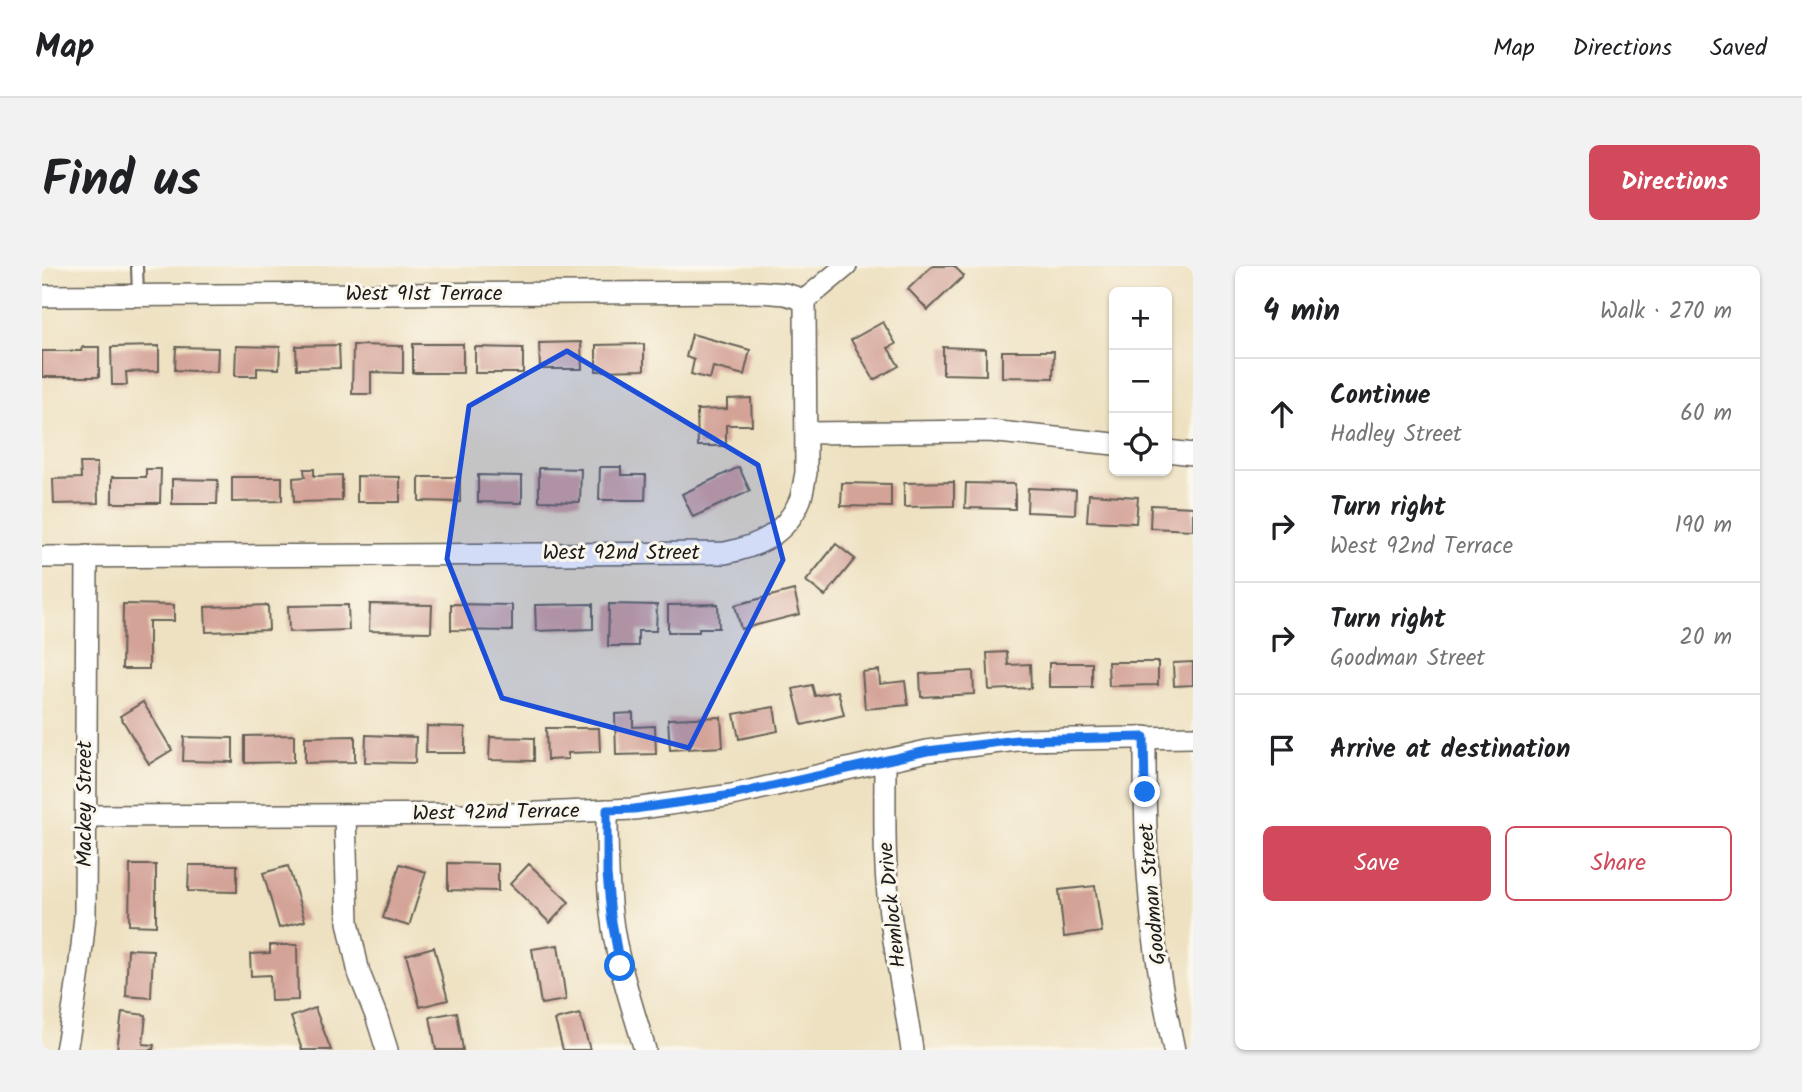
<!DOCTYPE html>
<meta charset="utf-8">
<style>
body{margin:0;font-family:Kalam,sans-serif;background:#f2f2f2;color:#202124}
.controls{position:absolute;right:21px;top:21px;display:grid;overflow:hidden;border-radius:10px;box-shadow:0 2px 5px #0004}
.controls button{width:63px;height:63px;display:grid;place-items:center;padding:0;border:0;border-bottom:2px solid #e0e0e0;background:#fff;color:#202124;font:35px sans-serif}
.stop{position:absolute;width:21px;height:21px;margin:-16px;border:5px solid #1a73e8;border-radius:50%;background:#fff}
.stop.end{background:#1a73e8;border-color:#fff;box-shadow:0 2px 7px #0008}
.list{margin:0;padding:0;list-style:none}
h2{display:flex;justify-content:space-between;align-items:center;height:91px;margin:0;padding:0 28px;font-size:30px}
h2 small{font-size:23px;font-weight:400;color:#757577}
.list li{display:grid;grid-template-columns:46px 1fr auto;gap:21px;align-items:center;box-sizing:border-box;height:112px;padding:0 28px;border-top:2px solid #e0e0e0}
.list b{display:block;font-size:26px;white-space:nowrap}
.list p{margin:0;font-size:23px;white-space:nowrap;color:#757577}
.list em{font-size:23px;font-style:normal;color:#757577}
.actions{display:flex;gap:14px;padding:21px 28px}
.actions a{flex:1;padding:16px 0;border:2px solid #d1495b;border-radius:10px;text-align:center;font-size:24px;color:#d1495b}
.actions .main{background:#d1495b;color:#fff}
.icon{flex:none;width:38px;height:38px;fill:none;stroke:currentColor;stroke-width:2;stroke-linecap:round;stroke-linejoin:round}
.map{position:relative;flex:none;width:1151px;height:784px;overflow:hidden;border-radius:10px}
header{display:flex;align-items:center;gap:42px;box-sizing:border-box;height:98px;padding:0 35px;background:#fff;border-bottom:2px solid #e0e0e0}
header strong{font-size:33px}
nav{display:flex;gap:38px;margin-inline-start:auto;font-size:24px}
.intro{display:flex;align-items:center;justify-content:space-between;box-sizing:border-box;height:168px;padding:0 42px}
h1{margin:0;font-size:49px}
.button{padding:18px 32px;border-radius:10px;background:#d1495b;color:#fff;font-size:24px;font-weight:700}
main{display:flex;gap:42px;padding:0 42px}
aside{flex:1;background:#fff;border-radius:10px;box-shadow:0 2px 5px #0004}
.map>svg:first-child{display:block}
.building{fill:#d4a398}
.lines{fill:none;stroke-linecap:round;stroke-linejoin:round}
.lane-casing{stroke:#666156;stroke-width:14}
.street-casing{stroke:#666156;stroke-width:24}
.lane{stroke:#fff;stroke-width:10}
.street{stroke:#fff;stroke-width:21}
.route{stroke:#1a73e8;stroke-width:9}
.marked{fill:#1d4ed8;fill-opacity:0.2;stroke:#1d4ed8;stroke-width:5;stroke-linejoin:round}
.labels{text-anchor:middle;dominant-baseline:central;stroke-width:6;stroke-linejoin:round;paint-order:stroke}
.street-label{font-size:21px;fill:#1c1c1c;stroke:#fbf7ec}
</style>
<header>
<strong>Map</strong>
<nav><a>Map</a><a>Directions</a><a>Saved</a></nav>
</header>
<div class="intro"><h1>Find us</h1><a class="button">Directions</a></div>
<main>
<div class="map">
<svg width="1151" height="784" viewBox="0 0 1151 784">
<rect width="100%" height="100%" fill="#fbf7ec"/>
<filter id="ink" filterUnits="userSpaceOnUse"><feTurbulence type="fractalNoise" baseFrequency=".0143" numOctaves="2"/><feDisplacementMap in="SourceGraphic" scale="14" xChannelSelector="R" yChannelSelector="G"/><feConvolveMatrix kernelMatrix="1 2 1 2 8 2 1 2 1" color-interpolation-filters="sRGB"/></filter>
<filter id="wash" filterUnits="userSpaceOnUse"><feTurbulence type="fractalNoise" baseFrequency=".00686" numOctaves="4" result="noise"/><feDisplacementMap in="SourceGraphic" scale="28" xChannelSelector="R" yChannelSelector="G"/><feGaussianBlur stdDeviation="1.57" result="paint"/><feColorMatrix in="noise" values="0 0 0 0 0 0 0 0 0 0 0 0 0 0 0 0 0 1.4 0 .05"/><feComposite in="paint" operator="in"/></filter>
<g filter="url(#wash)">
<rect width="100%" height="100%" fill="#eee1c1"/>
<g id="blocks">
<g class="building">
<polygon points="890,0 912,0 922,10 886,44 866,23"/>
<polygon points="841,56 854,78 846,82 857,100 832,114 809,74"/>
<polygon points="650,68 708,84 702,109 671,101 668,113 649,108 652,94 644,91"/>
<polygon points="539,76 540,103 498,103 497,77"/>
<rect x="371" y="78" width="50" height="29"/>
<polygon points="602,78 602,104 554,105 554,79"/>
<polygon points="297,79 298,102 255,103 254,80"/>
<polygon points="311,79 361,80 361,107 329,106 329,128 310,128"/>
<polygon points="117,80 117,105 84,106 85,119 70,119 69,81"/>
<polygon points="194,80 238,81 237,103 215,102 215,110 193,110"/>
<polygon points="40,81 57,81 57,111 0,111 0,85 39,85"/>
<polygon points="134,81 176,82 175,106 133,104"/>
<polygon points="433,81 481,82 481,107 433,107"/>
<polygon points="901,81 944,83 944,109 901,108"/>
<polygon points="960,85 1012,85 1011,112 960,111"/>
<polygon points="709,132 710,159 684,159 684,180 656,180 655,144 685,143 685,133"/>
<polygon points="38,197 55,197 56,237 12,238 11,213 39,212"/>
<polygon points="558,201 579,201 579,209 604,209 603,234 557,234"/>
<polygon points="697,201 708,225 651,251 640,228"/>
<polygon points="497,202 539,203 538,236 497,235"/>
<polygon points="104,203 119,203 118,237 70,237 70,211 104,211"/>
<polygon points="262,203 272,203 272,210 300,209 300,235 252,236 251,212 263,211"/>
<polygon points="436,209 480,210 480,237 436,236"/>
<polygon points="315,210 358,211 358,236 315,236"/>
<polygon points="190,211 240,211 240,235 190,236"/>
<polygon points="377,211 418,211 418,236 377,235"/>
<polygon points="130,213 176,214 175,238 130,238"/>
<polygon points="912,216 912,240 862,241 862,217"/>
<polygon points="800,217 849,218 849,241 799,240"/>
<polygon points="924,217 973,218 973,243 923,242"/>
<polygon points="986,222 1034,224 1033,248 985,246"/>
<polygon points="1047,228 1096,231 1094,257 1045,255"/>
<polygon points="1109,239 1151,241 1151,264 1108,262"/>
<polygon points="794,278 813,293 783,330 764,315"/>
<polygon points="752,324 758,348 699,363 693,339"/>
<polygon points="81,338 132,339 132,355 107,355 107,403 80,403"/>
<polygon points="328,338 390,339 389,366 327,365"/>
<polygon points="409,338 470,339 470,365 409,364"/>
<polygon points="551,338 551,363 494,365 493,339"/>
<polygon points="567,338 615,339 614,365 596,365 596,380 566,380"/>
<polygon points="676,338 677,362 657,362 657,366 626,366 626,339"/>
<polygon points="226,339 227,364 164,366 163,341"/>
<polygon points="306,339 307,364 247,366 246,340"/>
<polygon points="965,386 966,399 988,398 989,422 947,424 945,387"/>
<polygon points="1066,396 1116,396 1116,419 1067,420"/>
<polygon points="1151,396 1151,419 1132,420 1131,397"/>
<rect x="1007" y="397" width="43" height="24"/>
<polygon points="837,404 838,418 863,415 866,439 823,443 820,406"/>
<polygon points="931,405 932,428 879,431 878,408"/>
<polygon points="770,419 773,430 796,425 802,449 760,459 751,423"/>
<polygon points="101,436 130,484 107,498 78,450"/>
<polygon points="732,441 736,465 697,473 692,448"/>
<polygon points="591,447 591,461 613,460 614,488 574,489 573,448"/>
<polygon points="679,451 681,481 628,484 626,453"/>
<polygon points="385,460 423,461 423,487 384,487"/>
<polygon points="504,462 557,462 558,486 526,487 526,493 505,494"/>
<polygon points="252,469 252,496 203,497 203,470"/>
<polygon points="324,469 374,471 373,497 323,496"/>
<polygon points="313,470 313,496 263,497 263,471"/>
<polygon points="142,471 191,472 191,496 141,495"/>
<polygon points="448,471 492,472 492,495 447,494"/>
<polygon points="406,597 456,598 456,625 406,624"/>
<polygon points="358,598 384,606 367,660 341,652"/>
<polygon points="487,598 527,636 508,657 468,618"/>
<polygon points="88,599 114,599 114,660 87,659"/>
<polygon points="147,599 195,599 195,626 146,625"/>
<polygon points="246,600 263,655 237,662 221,607"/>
<polygon points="1053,620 1060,666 1022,671 1017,624"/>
<polygon points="228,679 255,679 256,734 229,735 228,709 209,710 208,688 228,687"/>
<polygon points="516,679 524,734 499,738 490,683"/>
<polygon points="392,681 406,734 378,741 364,689"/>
<polygon points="86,683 111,684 109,732 84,730"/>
<polygon points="273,742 289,784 260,784 249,751"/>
<polygon points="80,746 104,749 101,778 112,779 111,784 75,784"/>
<polygon points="415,746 421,784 394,784 388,751"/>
<polygon points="538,748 548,784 521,784 513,754"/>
</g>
</g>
</g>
<g filter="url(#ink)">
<use href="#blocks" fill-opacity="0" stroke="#666156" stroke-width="2"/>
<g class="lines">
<defs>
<polyline id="lane" points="95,0 96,29"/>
<g id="street">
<polyline points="0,30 719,26 743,28 763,34"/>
<polyline points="764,167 947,165 1072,178"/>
<polyline points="1125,185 1151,188"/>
<path d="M 0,291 L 683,287 C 717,280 744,268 758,234 C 761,226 762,216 764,207 L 763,34 L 804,0"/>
<path d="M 1103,471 C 1103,531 1103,592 1110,652 C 1114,696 1123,741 1132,784"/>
<path d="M 843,494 C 843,549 841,606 850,661 C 856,702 864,743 870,784"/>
<path d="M 565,544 C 565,579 565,613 569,647 C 574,694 590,739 603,784"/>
<polyline points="303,549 306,656 317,707 335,752 345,784"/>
<polyline points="44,550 472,548 592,543 690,529 885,485 975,474 1151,471"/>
<path d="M 24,784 C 33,739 39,695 43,650 L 45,290"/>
</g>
</defs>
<use href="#lane" class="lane-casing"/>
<use href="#street" class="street-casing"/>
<use href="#lane" class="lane"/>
<use href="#street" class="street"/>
</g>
</g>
<g class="lines" filter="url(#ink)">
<polyline class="route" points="578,700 569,650 565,608 565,544 592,543 690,529 885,485 975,474 1102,471 1103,526"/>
</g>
<path class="marked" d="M 525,85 L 716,199 L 741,294 L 647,482 L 460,432 L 405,293 L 427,140 Z"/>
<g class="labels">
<g class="street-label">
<text x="382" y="28">West 91st Terrace</text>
<text x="579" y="287">West 92nd Street</text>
<text transform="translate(43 538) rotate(-90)">Mackey Street</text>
<text transform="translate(454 547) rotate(-1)">West 92nd Terrace</text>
<text transform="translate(1111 628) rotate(-95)">Goodman Street</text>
<text transform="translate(851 639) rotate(-96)">Hemlock Drive</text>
</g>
</g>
</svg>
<div class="controls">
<button>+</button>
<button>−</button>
<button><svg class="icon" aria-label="locate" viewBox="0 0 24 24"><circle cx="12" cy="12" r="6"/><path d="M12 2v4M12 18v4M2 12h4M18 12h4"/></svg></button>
</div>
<div class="stop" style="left:578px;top:700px"></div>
<div class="stop end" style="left:1103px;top:526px"></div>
</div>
<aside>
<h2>4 min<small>Walk · 270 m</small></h2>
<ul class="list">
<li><svg class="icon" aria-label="ahead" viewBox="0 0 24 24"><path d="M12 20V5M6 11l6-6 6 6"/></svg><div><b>Continue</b><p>Hadley Street</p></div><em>60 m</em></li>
<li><svg class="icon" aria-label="right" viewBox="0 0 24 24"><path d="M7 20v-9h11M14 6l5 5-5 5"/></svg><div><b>Turn right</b><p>West 92nd Terrace</p></div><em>190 m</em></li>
<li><svg class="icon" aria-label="right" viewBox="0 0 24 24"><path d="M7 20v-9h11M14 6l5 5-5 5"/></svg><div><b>Turn right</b><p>Goodman Street</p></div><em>20 m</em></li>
<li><svg class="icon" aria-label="arrive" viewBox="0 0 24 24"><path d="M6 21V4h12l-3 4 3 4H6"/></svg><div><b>Arrive at destination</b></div></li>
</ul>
<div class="actions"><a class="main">Save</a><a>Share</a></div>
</aside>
</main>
